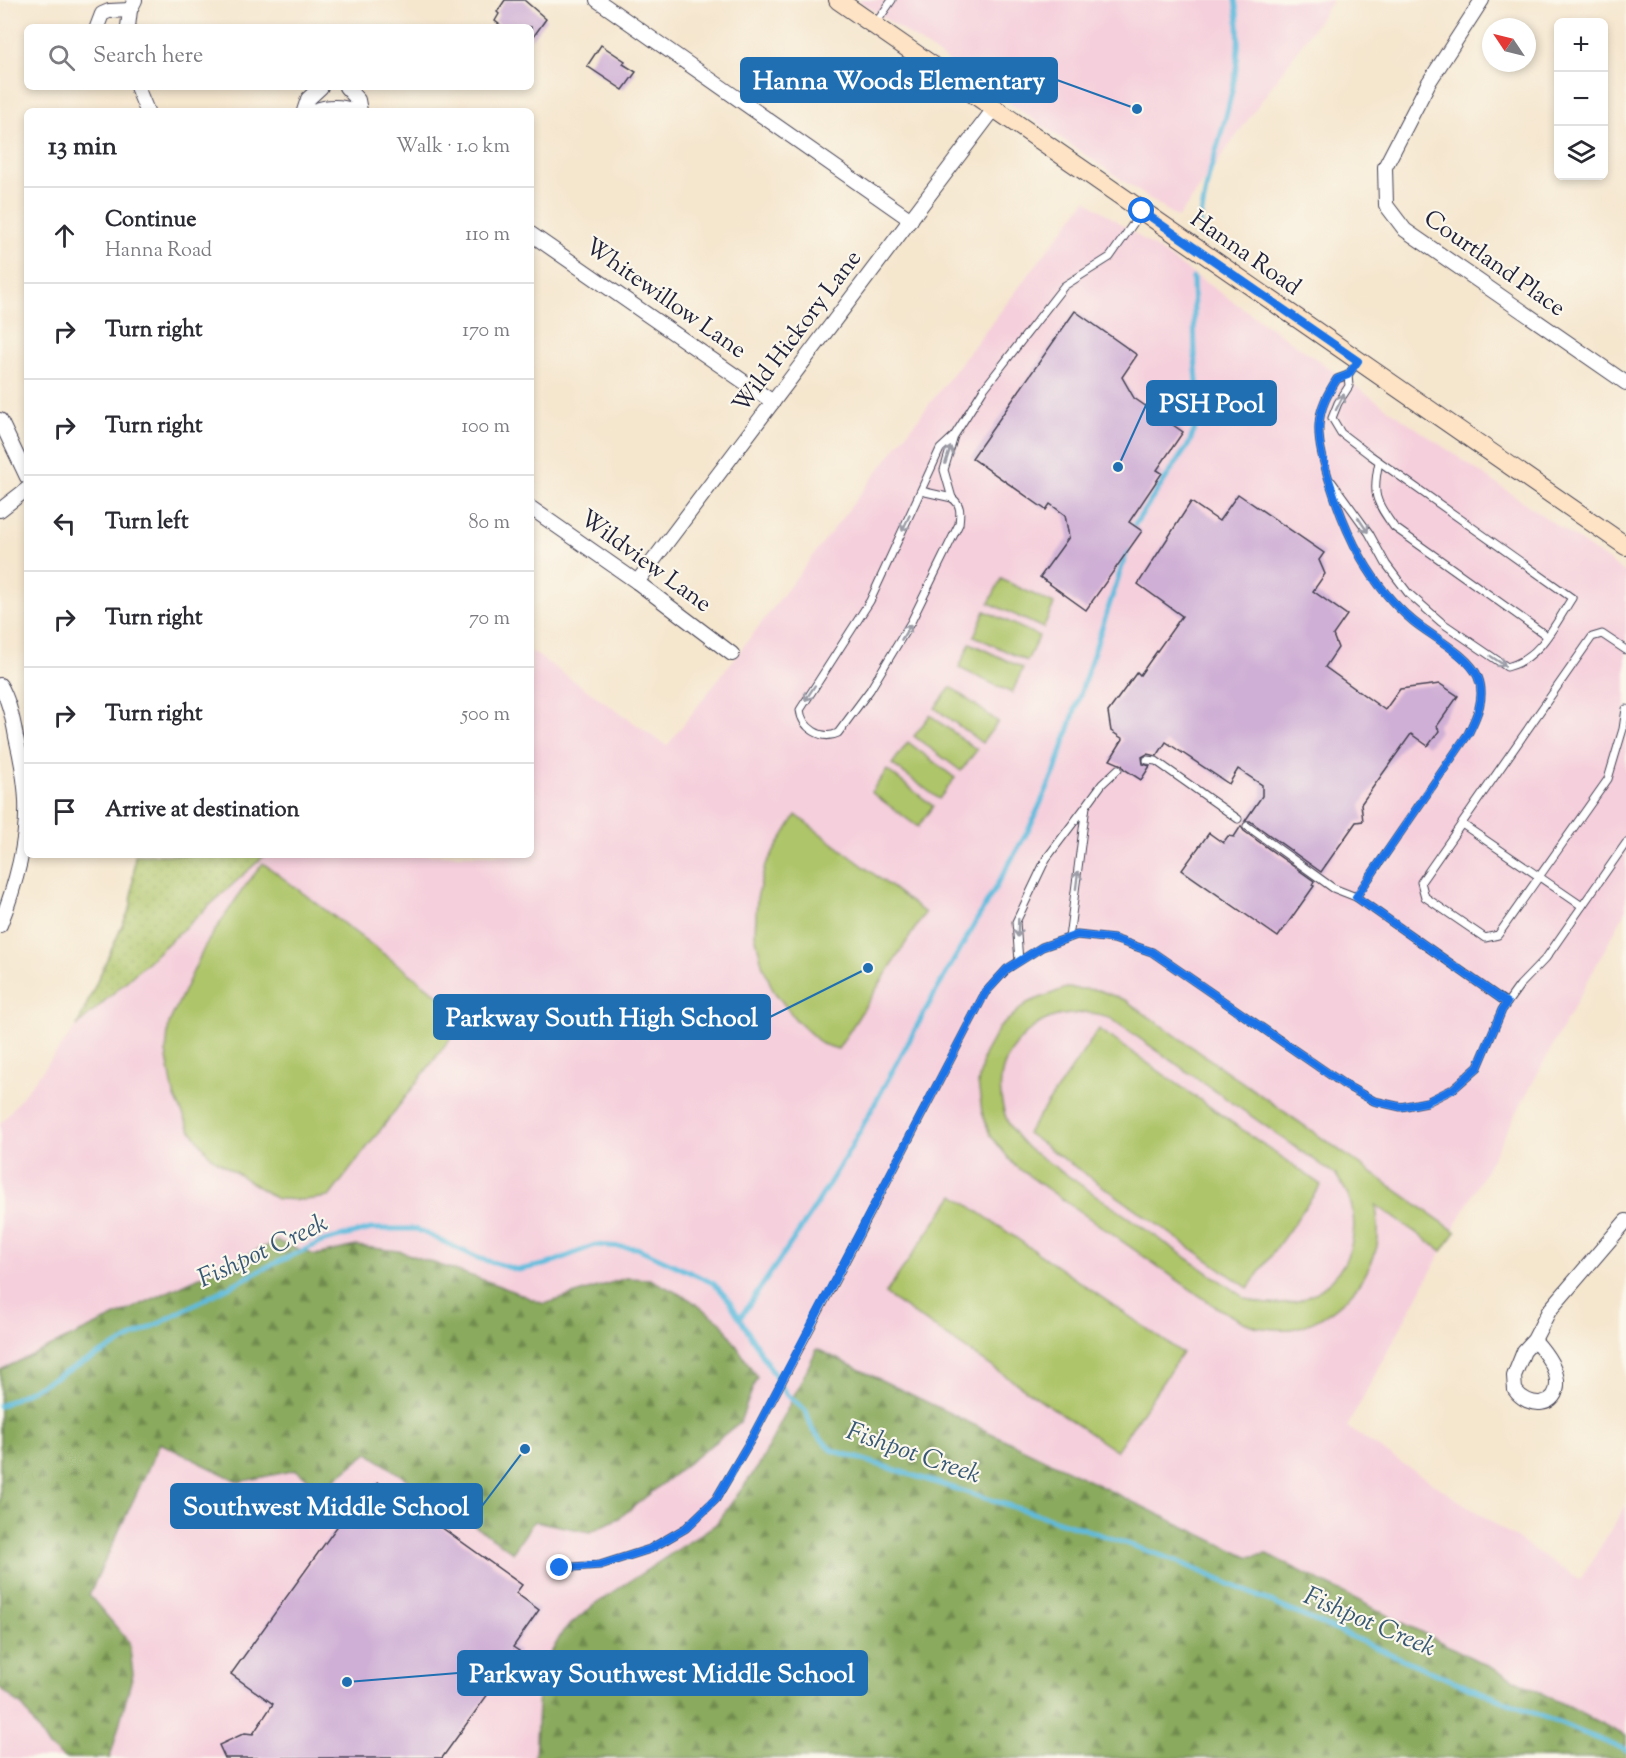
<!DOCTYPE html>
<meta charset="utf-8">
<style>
body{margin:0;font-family:"Sorts Mill Goudy",serif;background:#f2f2f3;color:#2b2b33}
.controls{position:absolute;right:18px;top:18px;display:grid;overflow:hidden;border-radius:9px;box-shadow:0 3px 9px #0003}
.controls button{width:54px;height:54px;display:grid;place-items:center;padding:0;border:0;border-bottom:2px solid #e1e1e2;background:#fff;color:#2b2b33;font:30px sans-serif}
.compass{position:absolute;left:1482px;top:18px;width:54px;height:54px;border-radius:50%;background:#fff;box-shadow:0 3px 9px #0003;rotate:305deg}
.stop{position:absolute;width:18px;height:18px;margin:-14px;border:4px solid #1a73e8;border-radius:50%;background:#fff}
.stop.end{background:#1a73e8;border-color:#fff;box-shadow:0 2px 6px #0008}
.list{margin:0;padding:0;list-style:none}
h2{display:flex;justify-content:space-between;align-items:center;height:78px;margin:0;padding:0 24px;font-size:26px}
h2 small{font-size:20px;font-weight:400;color:#7c7c81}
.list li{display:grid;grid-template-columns:39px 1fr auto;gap:18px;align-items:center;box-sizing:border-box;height:96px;padding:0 24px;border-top:2px solid #e1e1e2}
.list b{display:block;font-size:22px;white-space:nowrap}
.list p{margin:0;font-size:20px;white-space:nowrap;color:#7c7c81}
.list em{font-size:20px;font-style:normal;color:#7c7c81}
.icon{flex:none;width:33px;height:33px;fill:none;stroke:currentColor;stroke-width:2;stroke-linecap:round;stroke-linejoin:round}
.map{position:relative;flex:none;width:1626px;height:1758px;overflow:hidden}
.search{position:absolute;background:#fff;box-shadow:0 3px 9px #0003;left:24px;top:24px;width:510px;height:66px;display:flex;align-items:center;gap:15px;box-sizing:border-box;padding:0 21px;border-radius:9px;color:#7c7c81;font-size:22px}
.panel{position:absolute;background:#fff;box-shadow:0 3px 9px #0003;left:24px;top:108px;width:510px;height:750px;border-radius:9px}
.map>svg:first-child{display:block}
.built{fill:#f5cfdc}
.grass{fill:url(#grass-dots);stroke:#687452;stroke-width:1.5}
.forest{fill:url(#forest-firs);stroke:#56664c;stroke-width:1.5}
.pitch{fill:#aec569;stroke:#687452;stroke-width:1.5;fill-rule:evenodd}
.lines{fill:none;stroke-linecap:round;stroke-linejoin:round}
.stream{stroke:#5ebcdd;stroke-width:5}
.building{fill:#cfafd5}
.lane-casing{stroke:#423f51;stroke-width:9}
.street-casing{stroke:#423f51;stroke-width:16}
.secondary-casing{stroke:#423f51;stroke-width:20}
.lane{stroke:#fff;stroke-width:7}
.street{stroke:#fff;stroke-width:14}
.secondary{stroke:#fee4c5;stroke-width:18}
.oneway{stroke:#9c9ca7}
.route{stroke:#1a73e8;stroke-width:8}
.labels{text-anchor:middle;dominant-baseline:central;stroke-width:4.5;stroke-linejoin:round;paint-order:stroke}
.street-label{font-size:24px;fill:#22223b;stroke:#fbf7ec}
.water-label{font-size:26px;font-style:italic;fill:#375874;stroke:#fbf7ec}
.leader{fill:none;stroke:#1f6fb2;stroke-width:2}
.callout-dot{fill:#1f6fb2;stroke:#fbf7ec;stroke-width:2}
.callout{fill:#1f6fb2;stroke:#1f6fb2;stroke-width:2}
.callout-label{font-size:26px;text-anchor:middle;font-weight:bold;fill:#fff}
</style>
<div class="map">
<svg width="1626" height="1758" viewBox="0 0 1626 1758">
<defs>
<pattern id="grass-dots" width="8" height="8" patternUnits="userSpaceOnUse" patternTransform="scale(1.5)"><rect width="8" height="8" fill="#aec569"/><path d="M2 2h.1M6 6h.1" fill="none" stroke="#95a95c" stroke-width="1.8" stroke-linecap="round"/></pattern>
<pattern id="forest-firs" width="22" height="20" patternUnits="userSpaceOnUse" patternTransform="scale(1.5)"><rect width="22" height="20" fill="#8aaa5d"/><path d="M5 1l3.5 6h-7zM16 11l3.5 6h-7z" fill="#708a4e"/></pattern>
</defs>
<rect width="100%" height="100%" fill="#fbf7ec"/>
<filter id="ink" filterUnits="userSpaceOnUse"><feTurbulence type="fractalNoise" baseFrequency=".0167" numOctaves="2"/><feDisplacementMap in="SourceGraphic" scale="12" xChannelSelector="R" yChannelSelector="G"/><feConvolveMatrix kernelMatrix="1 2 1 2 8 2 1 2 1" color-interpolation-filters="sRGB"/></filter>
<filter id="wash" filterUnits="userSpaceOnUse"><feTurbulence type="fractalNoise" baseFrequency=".008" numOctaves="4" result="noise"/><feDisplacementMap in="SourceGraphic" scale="24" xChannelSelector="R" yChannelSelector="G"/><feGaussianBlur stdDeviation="1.35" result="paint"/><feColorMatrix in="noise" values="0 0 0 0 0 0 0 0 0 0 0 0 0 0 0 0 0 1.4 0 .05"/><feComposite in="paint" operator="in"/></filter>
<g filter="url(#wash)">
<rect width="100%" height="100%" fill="#f5e6ce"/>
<g class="built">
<polygon points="858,0 1333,0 1178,218"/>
<polygon points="1086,200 1626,573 1626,910 1347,1427 1580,1580 1626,1505 1626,1736 1267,1554 1122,1758 0,1758 0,1125 77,1026 265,855 531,855 531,651 667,746"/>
</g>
<polygon class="grass" points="135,855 265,855 77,1026 131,906"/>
<g class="forest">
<polygon points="277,1241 315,1255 356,1246 399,1251 495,1284 544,1304 626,1278 650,1279 689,1299 721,1322 757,1377 740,1422 619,1518 590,1532 534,1521 513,1552 368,1453 322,1489 296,1470 239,1482 160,1443 89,1595 129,1642 133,1674 110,1758 65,1758 49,1747 24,1708 0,1688 0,1370"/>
<polygon points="817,1349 1247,1557 1267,1554 1626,1736 1626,1758 535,1758 540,1673 563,1631 594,1605 716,1524 760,1464"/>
</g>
<g class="pitch">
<polygon points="1001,579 1054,604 1043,628 989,603"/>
<polygon points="985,611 1039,636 1027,661 974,636"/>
<polygon points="970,643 1023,668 1012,693 959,668"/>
<polygon points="951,687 998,722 982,743 935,708"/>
<polygon points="930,715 977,750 961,771 914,736"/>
<polygon points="908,742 955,778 939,799 892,764"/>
<polygon points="887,770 933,806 918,827 871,792"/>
<polygon points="796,815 925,913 838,1049 822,1044 796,1020 773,990 762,964 755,934 757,898 765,866"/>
<polygon points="263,863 458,1010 460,1026 329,1197 305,1200 277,1199 211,1157 190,1129 174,1095 166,1052 169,1023 206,944 243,889"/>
<path d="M 1066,988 L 1098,990 L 1125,1000 L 1456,1232 L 1442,1251 L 1376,1205 C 1377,1218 1380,1232 1377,1246 C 1368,1284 1334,1318 1296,1328 C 1287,1330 1273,1329 1264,1328 C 1246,1326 1229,1314 1213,1305 L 1015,1166 L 990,1135 L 982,1112 L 978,1083 L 984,1055 L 999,1028 L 1027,1003 ZM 1085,1012 L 1110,1018 L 1336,1175 C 1343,1185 1350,1196 1352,1208 C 1365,1271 1303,1323 1245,1298 L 1029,1149 C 1021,1141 1011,1131 1007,1120 C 1001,1106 998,1084 1003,1069 C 1010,1046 1033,1022 1057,1016 C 1066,1014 1076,1014 1085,1012 Z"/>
<polygon points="1099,1029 1321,1185 1248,1288 1027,1133"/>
<polygon points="954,1195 1182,1353 1116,1451 885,1294"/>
</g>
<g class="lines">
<g class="stream">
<path d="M 1199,225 C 1203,209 1205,192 1209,175 C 1225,119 1247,60 1235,0"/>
<polyline points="1133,531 1135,524 1189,444 1197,423 1198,394 1195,356 1193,278"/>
<polyline points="740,1318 810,1215 849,1151 935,993 1029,829 1055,771 1128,548"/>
<polyline points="0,1406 269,1266 324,1241 371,1229 416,1229 478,1258 518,1270 548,1264 595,1245 637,1248 713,1283 728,1299 786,1394 806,1411 813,1431 832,1450 1084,1529 1174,1560 1451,1680 1626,1750"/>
</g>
</g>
<g id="blocks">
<g class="building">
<polygon points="505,0 524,0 546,19 531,40 531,27 503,27 495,21 499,14 497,12"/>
<polygon points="601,45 625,61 623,64 636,72 623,90 587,66"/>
<polygon points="1075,311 1137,355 1122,377 1134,398 1183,432 1157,470 1162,473 1129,522 1142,531 1086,610 1040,577 1069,537 1065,515 1050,504 1046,510 972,458"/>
<polygon points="1238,494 1324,553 1319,560 1325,574 1313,591 1347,615 1333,635 1338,648 1325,667 1385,710 1400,689 1440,684 1458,696 1437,726 1439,731 1428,746 1411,734 1361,804 1363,821 1356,822 1321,872 1250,821 1245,821 1262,796 1262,785 1238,769 1229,784 1166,742 1157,756 1147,754 1142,757 1143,764 1150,766 1141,780 1124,769 1122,765 1110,760 1123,739 1111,731 1108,712 1137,672 1140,675 1182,616 1138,584 1191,502 1219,521"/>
<polygon points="1241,826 1244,831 1314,881 1312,885 1314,886 1278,937 1182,870 1209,833 1223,843 1228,836 1234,837"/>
<polygon points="378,1482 522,1585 516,1593 539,1610 513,1647 519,1651 442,1758 225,1758 219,1745 245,1733 253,1734 273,1704 231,1674 349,1510 355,1514"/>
</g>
</g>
</g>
<g filter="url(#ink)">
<use href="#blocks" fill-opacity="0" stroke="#423f51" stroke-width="1.5"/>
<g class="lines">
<defs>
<g id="lane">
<polyline points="876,23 892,0"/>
<path d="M 1348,375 L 1337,379 C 1328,393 1320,407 1319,425 C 1318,444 1324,464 1330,483 C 1346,535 1370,585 1413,621 C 1431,636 1469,655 1478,677 C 1486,697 1477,716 1468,734 L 1356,897 L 1507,1003"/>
<path d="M 954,436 L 944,470 L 952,498 C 962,505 960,514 959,524 L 911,622 L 870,690 L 838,733 C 822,741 802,728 800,710 L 870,601 L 940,449 L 954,436 L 983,390 L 1064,286 L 1110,257 L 1142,211"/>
<path d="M 1379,462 C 1372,494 1375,501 1394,527 L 1547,636"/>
<path d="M 1332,482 L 1369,533 L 1386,564 L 1408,593 L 1441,622 L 1507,667 C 1540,659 1555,624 1572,598 L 1370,455 L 1341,433 L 1332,418 L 1338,403 L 1349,386 L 1348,375 L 1358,361"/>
<polyline points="921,491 952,498"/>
<polyline points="1626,650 1602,634 1592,637 1421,882 1425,897 1485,938 1498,935 1608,779 1623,729 1626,709"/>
<polyline points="1147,760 1156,761 1238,819"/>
<polyline points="1086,806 1102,784 1118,769"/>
<polyline points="1462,824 1582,906"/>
<polyline points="1247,826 1333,888 1356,897"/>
<polyline points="1019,961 1016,922 1046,859 1086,806 1069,938"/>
<polyline points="560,1568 600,1565 650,1549 686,1528 716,1499 753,1436 810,1329 985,993 1007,969 1042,947 1077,935 1114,939 1152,952 1345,1085 1374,1101 1401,1107 1427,1102 1453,1089 1478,1067 1502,1010 1520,985 1546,958 1626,843"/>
</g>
<g id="street">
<polyline points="597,0 911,220"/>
<polyline points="1482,0 1429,82 1385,167 1386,205 1405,230 1626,383"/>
<polyline points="97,27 102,14 109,11 130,10"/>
<polyline points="128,27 130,10 135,0"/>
<polyline points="137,87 147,111"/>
<polyline points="346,87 358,100 360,111"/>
<polyline points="304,111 308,99 321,87"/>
<path d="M 313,111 C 327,106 340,105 354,111"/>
<polyline points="531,234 773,402"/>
<polyline points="0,420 27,477"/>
<polyline points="531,508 637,582 732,654"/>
<polyline points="0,510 27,489"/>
<polyline points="637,582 994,109"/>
<path d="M 0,685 C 9,700 13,719 16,737 C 21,758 25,779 26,800 C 28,842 15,887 0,925"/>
<path d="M 1534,1340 C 1544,1351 1556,1366 1557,1381 C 1559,1408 1528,1409 1515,1390 L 1514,1376 L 1524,1351 L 1534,1340 L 1549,1311 L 1626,1221"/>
</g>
<polyline id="secondary" points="838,0 1626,546"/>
</defs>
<use href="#lane" class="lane-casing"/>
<use href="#street" class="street-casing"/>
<use href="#secondary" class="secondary-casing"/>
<use href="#lane" class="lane"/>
<use href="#street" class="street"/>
<use href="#secondary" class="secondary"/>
</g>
<defs><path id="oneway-shaft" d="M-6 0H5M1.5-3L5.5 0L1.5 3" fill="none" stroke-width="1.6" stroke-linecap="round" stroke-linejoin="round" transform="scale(1.5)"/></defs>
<g class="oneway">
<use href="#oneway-shaft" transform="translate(1340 402) rotate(-63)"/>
<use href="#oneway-shaft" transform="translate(948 455) rotate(-72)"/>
<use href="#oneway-shaft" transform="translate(906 523) rotate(115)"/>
<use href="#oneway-shaft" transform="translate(1363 525) rotate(56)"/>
<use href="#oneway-shaft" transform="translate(906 632) rotate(-59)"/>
<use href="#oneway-shaft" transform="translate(1498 661) rotate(34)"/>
<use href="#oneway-shaft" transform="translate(810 693) rotate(123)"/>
<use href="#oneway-shaft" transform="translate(1077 880) rotate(-83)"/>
<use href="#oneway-shaft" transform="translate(1018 928) rotate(92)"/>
</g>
</g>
<g class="lines" filter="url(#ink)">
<path class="route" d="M 560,1568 L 600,1565 L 650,1549 L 686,1528 L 716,1499 L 753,1436 L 985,993 L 1007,969 L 1042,947 L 1077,935 L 1114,939 L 1152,952 L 1345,1085 L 1374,1101 L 1401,1107 L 1426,1102 L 1453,1089 L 1478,1067 L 1502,1010 L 1507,1003 L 1356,897 L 1468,734 C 1477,716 1486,697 1478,677 C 1468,655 1431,636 1413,621 C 1370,585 1346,535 1330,483 C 1324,464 1318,444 1319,425 C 1320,407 1328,393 1337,379 L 1348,375 L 1358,361 L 1142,211"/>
</g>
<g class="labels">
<g class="street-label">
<text transform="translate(1245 254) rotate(35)">Hanna Road</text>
<text transform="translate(1494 264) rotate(35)">Courtland Place</text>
<text transform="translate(665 299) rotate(35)">Whitewillow Lane</text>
<text transform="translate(798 332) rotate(-53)">Wild Hickory Lane</text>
<text transform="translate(645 562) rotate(36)">Wildview Lane</text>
</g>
<g class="water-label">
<text transform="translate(263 1252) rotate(-25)">Fishpot Creek</text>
<text transform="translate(913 1454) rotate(19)">Fishpot Creek</text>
<text transform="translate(1369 1623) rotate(23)">Fishpot Creek</text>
</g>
</g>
<path class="leader" d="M1137 109L1057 80M1118 467L1147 403M868 968L770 1017M525 1449L482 1506M347 1682L458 1673"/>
<g class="callout-dot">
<circle cx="1137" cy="109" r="6"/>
<circle cx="1118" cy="467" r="6"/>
<circle cx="868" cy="968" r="6"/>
<circle cx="525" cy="1449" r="6"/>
<circle cx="347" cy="1682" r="6"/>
</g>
<g class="callout">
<rect x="741" y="58" width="316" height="44" rx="6"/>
<rect x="1147" y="381" width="129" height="44" rx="6"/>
<rect x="434" y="995" width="336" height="44" rx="6"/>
<rect x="171" y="1484" width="311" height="44" rx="6"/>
<rect x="458" y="1651" width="409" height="44" rx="6"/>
</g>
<g class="callout-label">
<text x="899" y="89">Hanna Woods Elementary</text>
<text x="1212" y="412">PSH Pool</text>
<text x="602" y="1026">Parkway South High School</text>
<text x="326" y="1515">Southwest Middle School</text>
<text x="662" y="1682">Parkway Southwest Middle School</text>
</g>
</svg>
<div class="controls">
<button>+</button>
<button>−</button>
<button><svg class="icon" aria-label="layers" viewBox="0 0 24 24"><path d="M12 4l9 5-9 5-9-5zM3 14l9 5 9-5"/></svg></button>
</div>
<svg class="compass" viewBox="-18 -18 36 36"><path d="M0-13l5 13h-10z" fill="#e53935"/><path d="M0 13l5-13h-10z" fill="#7c7c81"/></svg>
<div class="stop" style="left:1142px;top:211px"></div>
<div class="stop end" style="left:560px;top:1568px"></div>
<div class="search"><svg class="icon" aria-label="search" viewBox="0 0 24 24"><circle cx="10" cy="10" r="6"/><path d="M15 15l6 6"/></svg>Search here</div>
<section class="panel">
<h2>13 min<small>Walk · 1.0 km</small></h2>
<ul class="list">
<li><svg class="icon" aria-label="ahead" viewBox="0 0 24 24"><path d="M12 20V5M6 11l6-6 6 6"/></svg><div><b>Continue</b><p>Hanna Road</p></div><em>110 m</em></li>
<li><svg class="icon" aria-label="right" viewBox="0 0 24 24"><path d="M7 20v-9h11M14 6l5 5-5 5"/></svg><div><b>Turn right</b></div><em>170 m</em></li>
<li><svg class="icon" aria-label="right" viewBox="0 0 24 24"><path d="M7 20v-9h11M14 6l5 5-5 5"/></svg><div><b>Turn right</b></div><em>100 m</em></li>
<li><svg class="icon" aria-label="left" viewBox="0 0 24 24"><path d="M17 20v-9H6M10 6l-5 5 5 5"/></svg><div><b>Turn left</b></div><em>80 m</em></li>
<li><svg class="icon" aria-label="right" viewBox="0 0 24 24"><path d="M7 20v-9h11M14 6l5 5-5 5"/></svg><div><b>Turn right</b></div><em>70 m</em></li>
<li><svg class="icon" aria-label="right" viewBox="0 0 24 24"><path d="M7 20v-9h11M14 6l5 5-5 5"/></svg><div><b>Turn right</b></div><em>500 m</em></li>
<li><svg class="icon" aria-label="arrive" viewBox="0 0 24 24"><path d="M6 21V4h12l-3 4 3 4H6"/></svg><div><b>Arrive at destination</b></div></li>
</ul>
</section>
</div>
